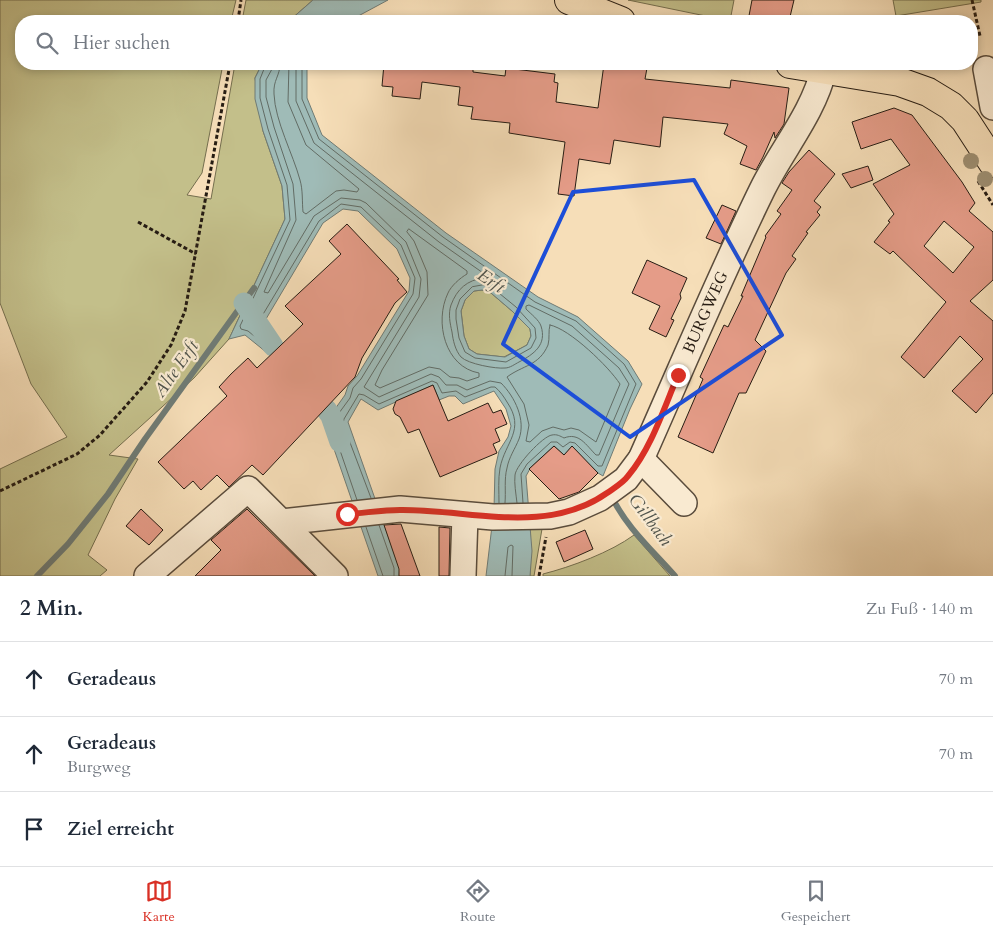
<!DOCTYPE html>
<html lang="de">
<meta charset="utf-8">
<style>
body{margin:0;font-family:Cardo,serif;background:#f6f6f7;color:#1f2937}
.stop{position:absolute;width:15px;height:15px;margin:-11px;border:4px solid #d93025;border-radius:50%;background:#fff}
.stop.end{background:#d93025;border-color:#fff;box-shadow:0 1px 5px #0008}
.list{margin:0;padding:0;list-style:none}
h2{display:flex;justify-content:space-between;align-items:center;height:65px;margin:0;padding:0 20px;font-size:21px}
h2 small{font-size:16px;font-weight:400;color:#747a83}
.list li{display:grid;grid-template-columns:32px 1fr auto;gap:15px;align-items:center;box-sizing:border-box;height:75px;padding:0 20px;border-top:1px solid #e0e1e3}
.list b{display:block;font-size:19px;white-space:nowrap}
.list p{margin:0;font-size:16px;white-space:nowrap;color:#747a83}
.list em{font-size:16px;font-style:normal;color:#747a83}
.icon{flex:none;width:28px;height:28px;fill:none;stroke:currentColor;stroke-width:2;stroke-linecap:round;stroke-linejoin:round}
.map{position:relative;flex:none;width:993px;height:576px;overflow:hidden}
.search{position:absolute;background:#fff;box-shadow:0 2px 8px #0003;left:15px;right:15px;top:15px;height:55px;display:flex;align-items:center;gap:12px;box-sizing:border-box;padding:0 18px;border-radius:20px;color:#747a83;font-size:19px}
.sheet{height:290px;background:#fff}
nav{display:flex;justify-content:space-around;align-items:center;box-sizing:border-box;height:70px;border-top:1px solid #e0e1e3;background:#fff;font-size:14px;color:#747a83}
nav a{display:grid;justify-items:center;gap:2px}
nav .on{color:#d93025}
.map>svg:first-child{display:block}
.green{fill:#c3bf8a;stroke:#746e4e}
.water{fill:#9fbbb7;stroke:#6f7b75;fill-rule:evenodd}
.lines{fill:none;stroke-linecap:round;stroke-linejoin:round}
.shore{stroke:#626c65;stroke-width:1}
.stream{stroke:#6f7b75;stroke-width:6}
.canal{stroke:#9fbbb7;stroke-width:21}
.building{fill:#e59c88;stroke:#261c13;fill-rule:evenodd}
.minor-casing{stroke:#5a4c3c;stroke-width:28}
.major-casing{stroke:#261c13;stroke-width:30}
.path{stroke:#261c13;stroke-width:3;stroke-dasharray:4 2.5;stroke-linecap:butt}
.minor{stroke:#f9ead1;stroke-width:25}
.major{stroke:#f6deb8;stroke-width:28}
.tree{fill:#9d8e71}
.route{stroke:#d93025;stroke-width:6}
.marked{fill:none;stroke:#1d4ed8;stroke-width:4;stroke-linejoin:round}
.labels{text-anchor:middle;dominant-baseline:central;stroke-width:4.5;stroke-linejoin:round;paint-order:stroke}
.street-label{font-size:16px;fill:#261c13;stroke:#f9ead1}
.water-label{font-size:18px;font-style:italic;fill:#50544c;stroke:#f9ead1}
</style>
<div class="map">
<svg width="993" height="576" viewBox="0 0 993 576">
<rect width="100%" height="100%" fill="#f6deb8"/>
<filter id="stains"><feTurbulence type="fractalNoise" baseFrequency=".004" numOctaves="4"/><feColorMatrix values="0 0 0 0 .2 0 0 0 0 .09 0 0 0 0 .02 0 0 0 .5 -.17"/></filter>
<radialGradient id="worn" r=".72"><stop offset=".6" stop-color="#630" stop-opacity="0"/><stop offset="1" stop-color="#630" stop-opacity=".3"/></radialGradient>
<g class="green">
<polygon points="0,0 236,0 231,21 21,21 21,64 223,64 202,173 187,195 211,199 235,64 262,64 255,78 263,131 282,186 285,219 229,339 194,378 109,455 138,459 115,499 88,555 107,570 100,576 0,576 0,469 67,437 31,384 0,303"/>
<polygon points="246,0 313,0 289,21 242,21"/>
<polygon points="628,0 734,0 730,21"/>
<polygon points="893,0 981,0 981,2 896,16"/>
<polygon points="482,290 491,293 512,311 530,329 531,336 527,345 504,357 477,354 469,349 464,336 461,311 465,300 474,291"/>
<polygon points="530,521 543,523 534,576 530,576"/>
<path d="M 634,535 L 670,576 L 543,576 L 543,574 C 571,567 611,552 634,535 Z"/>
</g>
<g class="water">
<polygon points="313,0 388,0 349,21 289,21"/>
<path d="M 262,64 L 307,64 L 307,98 L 322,135 L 446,233 L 538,297 L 578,317 L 628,361 L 642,384 L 630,409 L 603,476 L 598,473 L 572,447 L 564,455 L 554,446 L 531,467 L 526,476 L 532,551 L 530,576 L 486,576 L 494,509 L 495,469 L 499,451 L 508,437 L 511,426 L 506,409 L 494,391 L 463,404 L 455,396 L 449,396 L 439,400 L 433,385 L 378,410 L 361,399 L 348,422 L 398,564 L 400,564 L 399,576 L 378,576 L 325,423 L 345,395 L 348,386 L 357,376 L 409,291 L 410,278 L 397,249 L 358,211 L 343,209 L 323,223 L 266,319 L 278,341 L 266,352 L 245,335 L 229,339 L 285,219 L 282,186 L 263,131 L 255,99 L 255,78 ZM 482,290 L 491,293 L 512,311 L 530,329 L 531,336 L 527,345 L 505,357 L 477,354 L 469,349 L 464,336 L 461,311 L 465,300 L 474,291 Z"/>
</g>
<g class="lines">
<g class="shore">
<polyline points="266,64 260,79 260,98 268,129 287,185 290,220 240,326 241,329 248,331 265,345 271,341 271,338 261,322 262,316 319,221 341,204 361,207 401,245 415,278 413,294 361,379 353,388 350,398 331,424 357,500"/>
<path d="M 272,64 L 272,69 L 266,80 L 266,97 L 274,127 L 293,184 L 296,220 L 264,292 L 268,293 L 314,216 L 341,198 L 360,200 L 366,203 L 406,242 L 421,279 L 419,297 L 364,387 L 379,397 L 431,374 L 439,377 L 446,385 L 457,385 L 467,390 L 490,381 L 501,383 C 515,397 526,420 519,439 C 515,449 509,457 507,468 C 504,479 506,492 505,503"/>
<path d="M 280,64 C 280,76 273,80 274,94 C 275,121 293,154 300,180 C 303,190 302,202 303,212 L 306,214 L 336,191 L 344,190 L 357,192 L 359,189 L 306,145 L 288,102 L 289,64"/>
<path d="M 296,64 L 296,101 L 314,143 L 439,242 L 486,275 L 484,278 C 467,280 457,289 451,305 C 448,314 450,323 452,332 C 453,340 455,350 461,357 C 468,364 496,369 505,368 C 510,368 515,364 519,362 C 534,354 547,345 541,326 C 539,320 531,314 526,309 L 526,306 L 529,305 L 572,326 L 619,368 L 629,384 L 599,455 L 596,455 C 586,445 579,432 564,438 C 560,436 557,434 552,435 C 543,436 516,465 515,475 C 514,483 516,494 517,503"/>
<polyline points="302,64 302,99 319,139 443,237 535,302 576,321 624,364 636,384 602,466 598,466 575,443 570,442 563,447 557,442 551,442 527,464 521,474 523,503"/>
<path d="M 409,229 L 467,271 L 467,274 C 460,278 451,286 448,293 C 434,322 445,367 479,373 L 479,377 L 467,381 L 459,378 L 450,377 L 440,369 L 429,367 L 380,388 L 375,385 L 382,370 L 428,295 L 427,272 L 414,241 L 407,232 Z"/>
<polygon points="483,285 494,289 516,307 535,328 536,338 531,348 506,362 475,358 465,352 459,338 456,319 456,310 460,299 472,287"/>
<path d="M 550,325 C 570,329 609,367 620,384 L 596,442 L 579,430 L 571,428 L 564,430 L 553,427 L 542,431 L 530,442 L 526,441 L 529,425 L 524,404 L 507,377 C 523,365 539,366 548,345 C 550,338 548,331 550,325 Z"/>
<path d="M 371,498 L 343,424 L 344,419 L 359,394 L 364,395 L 379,404 L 432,381 L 437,383 L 442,393 L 456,391 L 465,397 L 491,387 L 495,387 C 500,391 504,397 507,402 C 526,430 505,442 500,468 C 498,479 499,492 499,503"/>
<polyline points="379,525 394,568 394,576"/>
<polyline points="366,527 383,576"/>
<polyline points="505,576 508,547 511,545 513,546 512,576"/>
</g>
<g class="stream">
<path d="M 611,495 C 625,526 653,551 675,576"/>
<polyline points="37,576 68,544 108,494 145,439 254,288"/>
</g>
<g class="canal">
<polyline points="244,303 273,346"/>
<polyline points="326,409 331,416 340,442"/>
</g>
</g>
<g class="building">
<polygon points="752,0 794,0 789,21 748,21"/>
<polygon points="384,64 473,64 473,72 505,76 506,68 555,74 554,82 558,83 556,102 598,108 604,64 647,68 645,79 730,88 731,80 789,88 784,124 775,138 774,132 763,157 756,170 740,164 747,146 724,134 728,124 663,117 660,147 614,140 610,164 579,159 574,196 558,194 565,142 509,133 510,123 471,119 473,107 458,105 460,87 422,82 420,99 392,96 393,87 382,86"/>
<path d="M 894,108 L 912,115 L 962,182 L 975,203 L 969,211 L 993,232 L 993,280 L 970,301 L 993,321 L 993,393 L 976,413 L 952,391 L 983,359 L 960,336 L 924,378 L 901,357 L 946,302 L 893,251 L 890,254 L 874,242 L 890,222 L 888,221 L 894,214 L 873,184 L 910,165 L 891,139 L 861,149 L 852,122 ZM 944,221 L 974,247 L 953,273 L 924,246 Z"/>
<polygon points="809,150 835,174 814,201 821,207 817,212 820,215 806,232 808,233 792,256 796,259 786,273 755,340 766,351 746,393 739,393 713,453 678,437 703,379 700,377 724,325 728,327 743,296 741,296 766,237 765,236 781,214 777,211 792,190 782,183 789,172"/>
<polygon points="868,166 873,180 851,188 842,174"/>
<polygon points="722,205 736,211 721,244 706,238"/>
<polygon points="347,224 399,279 397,280 407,292 395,303 362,358 355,377 263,475 252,465 229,487 217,475 201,490 193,481 184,489 158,462 227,396 219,387 231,374 248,358 257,368 303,324 285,306 341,254 329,241"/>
<polygon points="647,260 687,278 680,294 681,298 671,319 674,320 666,337 649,329 660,306 632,293"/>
<polygon points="433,385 448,421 488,403 493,413 501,410 507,424 495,429 500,441 493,444 497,453 440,477 419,429 408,433 400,417 395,414 393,409 396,401"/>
<polygon points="554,446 564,455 572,446 598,473 579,492 559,499 529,469"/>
<polygon points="141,509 163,530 149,545 126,526"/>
<polygon points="247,509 315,576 195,576 221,550 211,540"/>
<polygon points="401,524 420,576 399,576 399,569 384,525"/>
<polygon points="439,527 450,528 449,576 439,576"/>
<polygon points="585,530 593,549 564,562 556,542"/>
</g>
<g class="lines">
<defs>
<g id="minor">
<polyline points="986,69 993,107"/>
<polyline points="641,459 684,503"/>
<path id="s1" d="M 282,522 L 400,509 L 493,517 L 550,516 L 569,512 L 600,498 L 626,479 L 641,459 C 681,369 719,278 762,190 C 782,149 813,114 824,69"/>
<polyline points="147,576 248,489 335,576"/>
<polyline points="463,576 465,515"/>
</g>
<g id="major">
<polyline points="569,0 621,21"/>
<polyline points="790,64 900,82 928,92 951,106 965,120 993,163"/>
</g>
</defs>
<use href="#minor" class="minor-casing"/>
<use href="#major" class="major-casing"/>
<g class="path">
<polyline points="972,0 980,36"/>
<polyline points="238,21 241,0"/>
<polyline points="978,181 993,205"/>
<polyline points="138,222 196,254"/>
<polyline points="0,491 77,454 100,435 147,382 171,345 185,311 230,64"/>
<polyline points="539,576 546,537"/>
</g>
<use href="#minor" class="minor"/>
<use href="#major" class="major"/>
</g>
<g class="tree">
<circle cx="971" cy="161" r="8"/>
<circle cx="985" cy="179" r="8"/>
</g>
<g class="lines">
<path class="route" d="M 347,514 C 365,513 382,510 400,510 C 469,509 546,536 607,493 C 614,488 623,483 628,476 C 651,449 664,408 678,375"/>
</g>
<path class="marked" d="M 694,180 L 782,335 L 630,437 L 503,344 L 573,192 Z"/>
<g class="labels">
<g class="street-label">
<text stroke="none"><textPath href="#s1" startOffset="540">BURGWEG</textPath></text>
</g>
<g class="water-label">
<text transform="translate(491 281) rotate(34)">Erft</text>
<text transform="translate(176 369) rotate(-55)">Alte Erft</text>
<text transform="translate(650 520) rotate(53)">Gillbach</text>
</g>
</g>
<rect width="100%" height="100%" filter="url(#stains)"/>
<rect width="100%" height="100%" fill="url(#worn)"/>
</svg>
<div class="stop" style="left:347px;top:514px"></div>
<div class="stop end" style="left:678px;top:375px"></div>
<div class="search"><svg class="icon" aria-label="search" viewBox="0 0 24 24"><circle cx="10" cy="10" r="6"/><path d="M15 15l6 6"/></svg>Hier suchen</div>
</div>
<section class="sheet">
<h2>2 Min.<small>Zu Fuß · 140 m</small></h2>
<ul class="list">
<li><svg class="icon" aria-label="ahead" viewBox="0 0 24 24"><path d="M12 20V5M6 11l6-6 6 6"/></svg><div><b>Geradeaus</b></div><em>70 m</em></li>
<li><svg class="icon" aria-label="ahead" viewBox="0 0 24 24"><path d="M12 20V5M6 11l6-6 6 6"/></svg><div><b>Geradeaus</b><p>Burgweg</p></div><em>70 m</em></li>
<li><svg class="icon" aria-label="arrive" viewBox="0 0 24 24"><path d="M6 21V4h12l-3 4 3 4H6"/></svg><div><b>Ziel erreicht</b></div></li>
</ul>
</section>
<nav>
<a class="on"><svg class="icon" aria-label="map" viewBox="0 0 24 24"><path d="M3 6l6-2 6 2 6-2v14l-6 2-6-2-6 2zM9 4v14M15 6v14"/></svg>Karte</a>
<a><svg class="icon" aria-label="directions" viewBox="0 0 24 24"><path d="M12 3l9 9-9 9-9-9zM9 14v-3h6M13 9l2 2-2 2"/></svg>Route</a>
<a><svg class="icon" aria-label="saved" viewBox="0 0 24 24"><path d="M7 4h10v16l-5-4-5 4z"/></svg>Gespeichert</a>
</nav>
